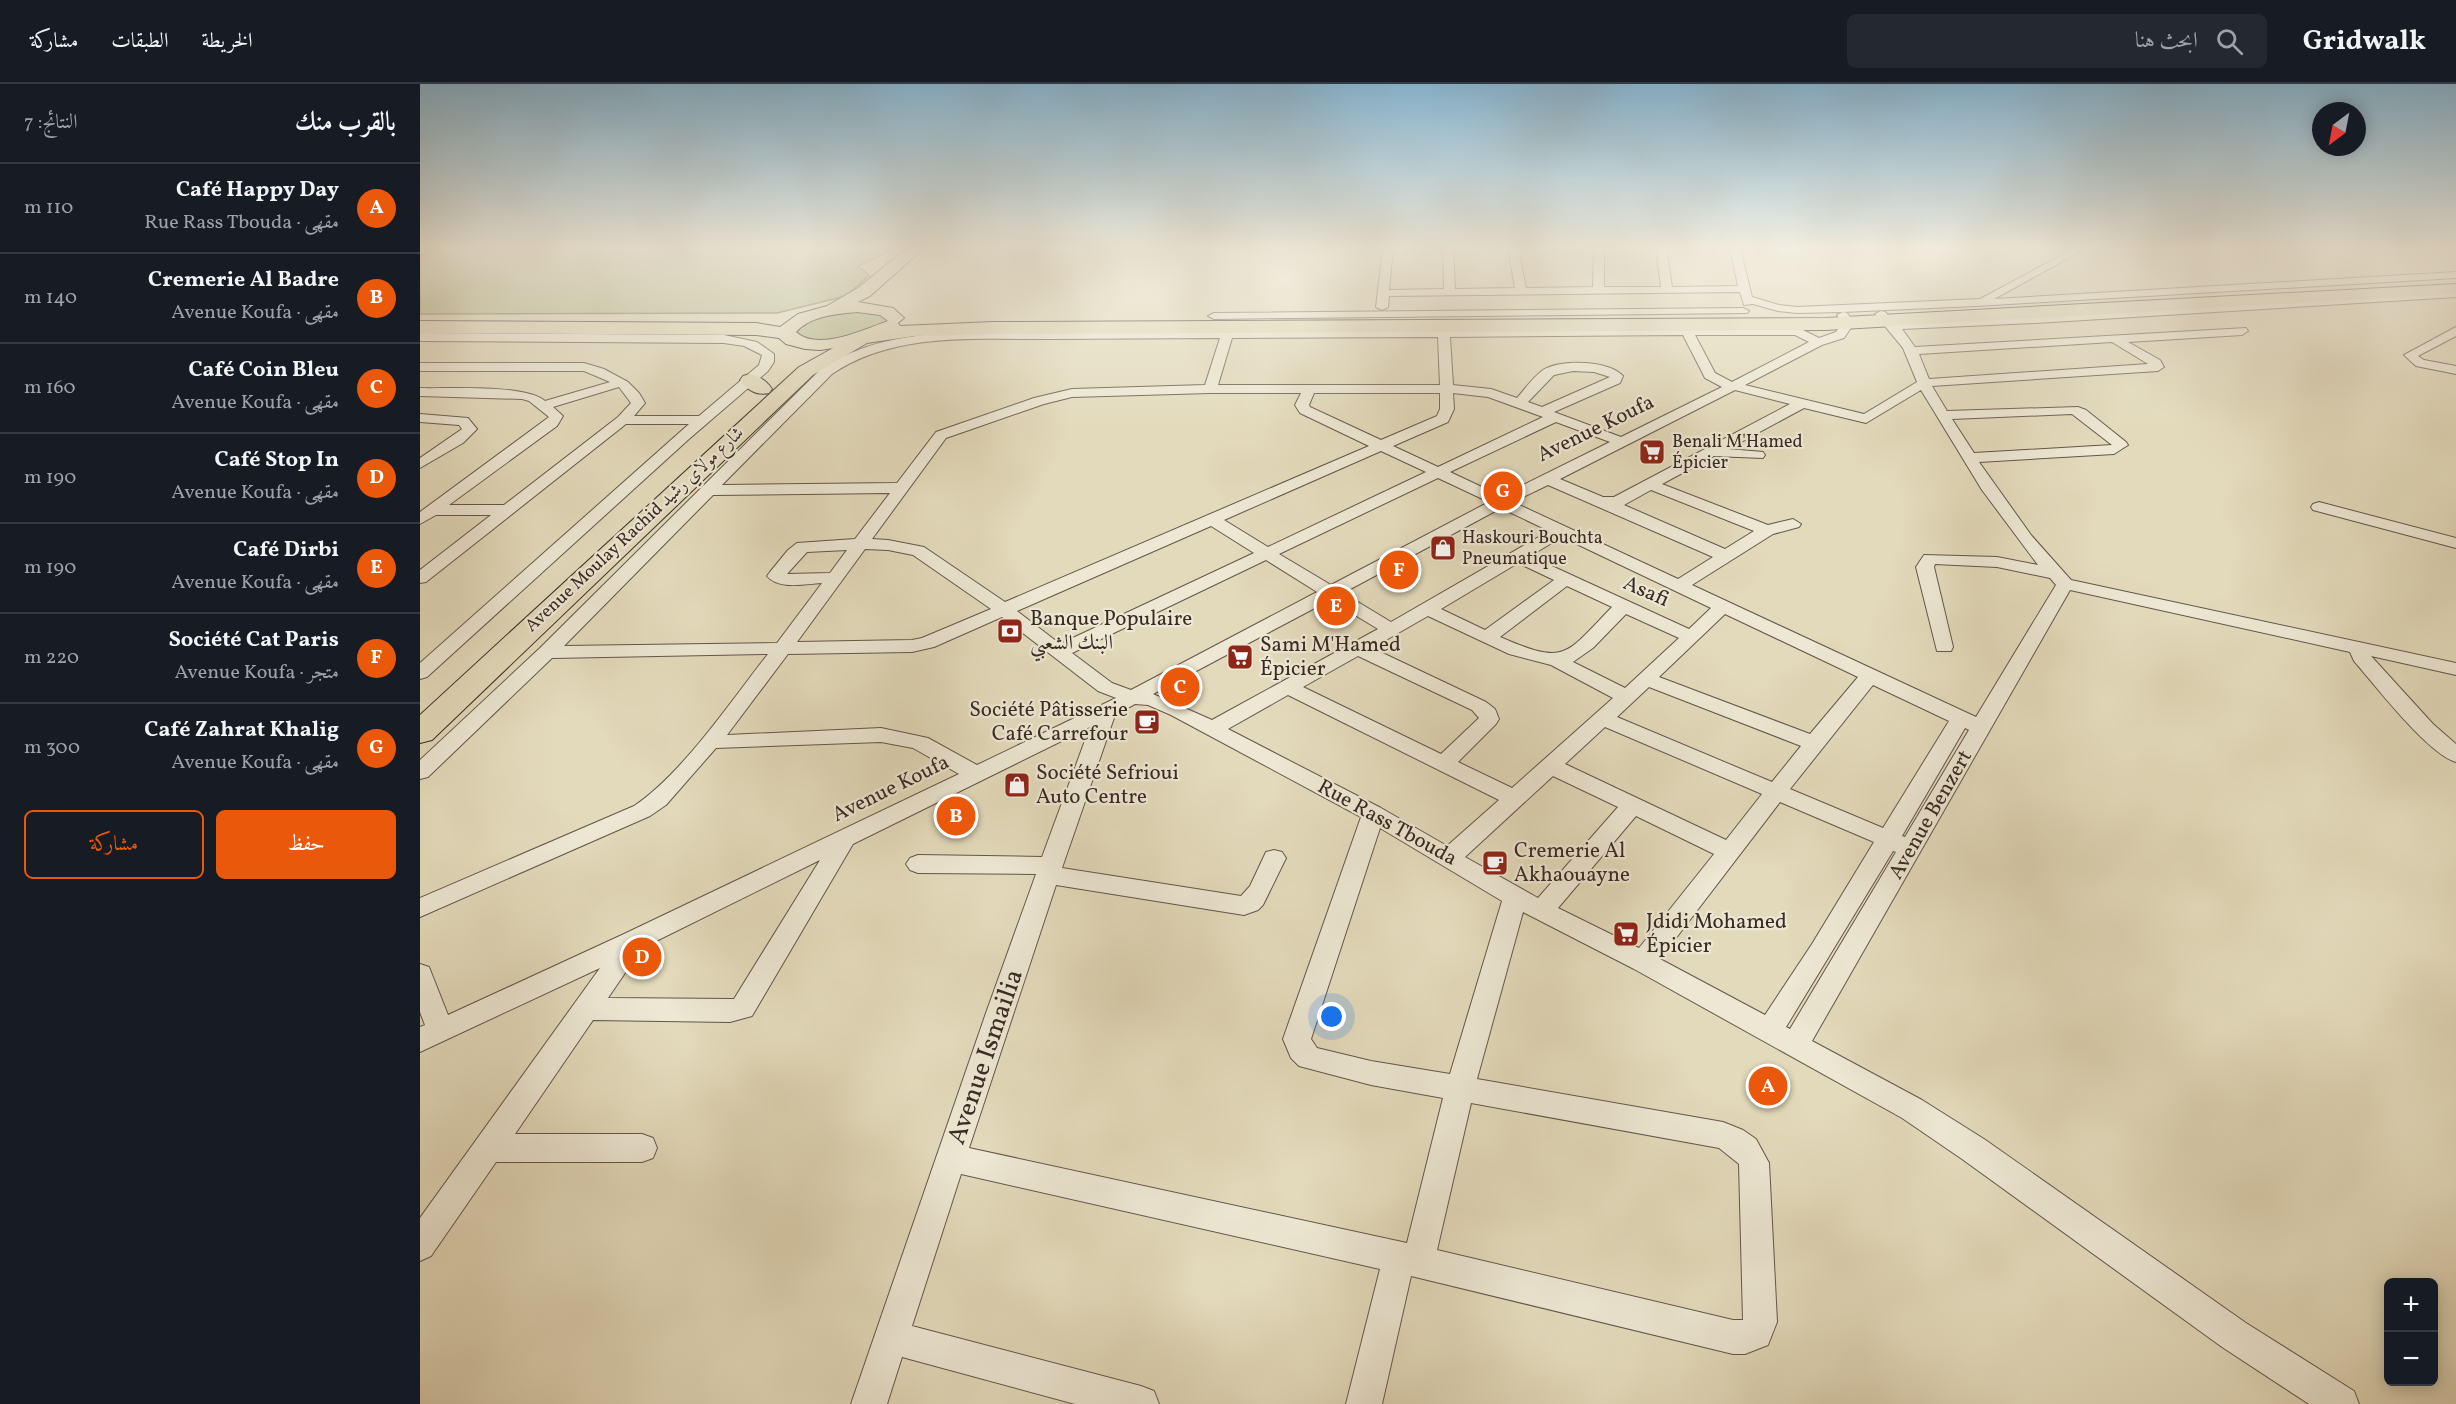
<!DOCTYPE html>
<html lang="ar">
<meta charset="utf-8">
<style>
body{margin:0;font-family:Vollkorn,Amiri,serif;background:#242831;color:#f1f3f6;direction:rtl}
.controls{position:absolute;right:18px;bottom:18px;display:grid;overflow:hidden;border-radius:9px;box-shadow:0 3px 15px #0003}
.controls button{width:54px;height:54px;display:grid;place-items:center;padding:0;border:0;border-bottom:2px solid #363941;background:#171b24;color:#f1f3f6;font:30px sans-serif}
.compass{position:absolute;left:1892px;top:18px;width:54px;height:54px;border-radius:50%;background:#171b24;box-shadow:0 3px 15px #0003;rotate:212deg}
.you{position:absolute;left:912px;top:933px;width:21px;height:21px;margin:-15px;border:4px solid #fff;border-radius:50%;background:#1a73e8;box-shadow:0 0 0 9px #1a73e833}
.badge{display:grid;place-items:center;width:39px;height:39px;border-radius:50%;background:#ea580c;color:#fff;font-size:20px;font-weight:700}
.pin{position:absolute;translate:-50% -50%;border:3px solid #fff;box-shadow:0 2px 6px #0006}
.list{margin:0;padding:0;list-style:none}
h2{display:flex;justify-content:space-between;align-items:center;height:78px;margin:0;padding:0 24px;font-size:26px}
h2 small{font-size:20px;font-weight:400;color:#9ea1a6}
.list li{display:grid;grid-template-columns:39px 1fr auto;gap:18px;align-items:center;box-sizing:border-box;height:90px;padding:0 24px;border-top:2px solid #363941}
.list b{display:block;font-size:22px;white-space:nowrap}
.list p{margin:0;font-size:20px;white-space:nowrap;color:#9ea1a6}
.list em{font-size:20px;font-style:normal;color:#9ea1a6}
.actions{display:flex;gap:12px;padding:18px 24px}
.actions a{flex:1;padding:14px 0;border:2px solid #ea580c;border-radius:9px;text-align:center;font-size:21px;color:#ea580c}
.actions .main{background:#ea580c;color:#fff}
.icon{flex:none;width:33px;height:33px;fill:none;stroke:currentColor;stroke-width:2;stroke-linecap:round;stroke-linejoin:round}
.map{position:relative;flex:none;width:2036px;height:1320px;overflow:hidden;direction:ltr}
header{display:flex;align-items:center;gap:36px;box-sizing:border-box;height:84px;padding:0 30px;background:#171b24;border-bottom:2px solid #363941}
header strong{font-size:28px}
nav{display:flex;gap:33px;margin-inline-start:auto;font-size:21px}
.search{width:420px;height:54px;background:#242831;display:flex;align-items:center;gap:15px;box-sizing:border-box;padding:0 21px;border-radius:9px;color:#9ea1a6;font-size:22px}
main{display:flex}
aside{flex:1;background:#171b24}
.map>svg:first-child{display:block}
.green{fill:#b6bf8e;stroke:#787459;stroke-width:1.5}
.lines{fill:none;stroke-linecap:round;stroke-linejoin:round}
.minor-casing{stroke:#64564a;stroke-width:2}
.primary-casing{stroke:#392a24;stroke-width:2}
.trunk-casing{stroke:#392a24;stroke-width:2}
.minor{fill:#ede7d3;fill-rule:evenodd}
.primary{fill:#e3dabb;fill-rule:evenodd}
.trunk{fill:#e3dabb;fill-rule:evenodd}
.labels{text-anchor:middle;dominant-baseline:central;stroke-width:4.5;stroke-linejoin:round;paint-order:stroke}
.far-poi-label{font-size:18px;fill:#392a24;stroke:#ede7d3;text-anchor:start}
.far-street-label{font-size:18px;fill:#392a24;stroke:#ede7d3}
.street-label{font-size:21px;fill:#392a24;stroke:#ede7d3}
.poi-label{font-size:21px;fill:#392a24;stroke:#ede7d3;text-anchor:start}
.near-street-label{font-size:26px;fill:#392a24;stroke:#ede7d3}
</style>
<header>
<strong>Gridwalk</strong>
<div class="search"><svg class="icon" aria-label="search" viewBox="0 0 24 24"><circle cx="10" cy="10" r="6"/><path d="M15 15l6 6"/></svg>ابحث هنا</div>
<nav><a>الخريطة</a><a>الطبقات</a><a>مشاركة</a></nav>
</header>
<main>
<div class="map">
<svg width="2036" height="1320" viewBox="0 0 2036 1320">
<rect width="100%" height="100%" fill="#e3dabb"/>
<filter id="stains"><feTurbulence type="fractalNoise" baseFrequency=".00333" numOctaves="4"/><feColorMatrix values="0 0 0 0 .2 0 0 0 0 .09 0 0 0 0 .02 0 0 0 .5 -.17"/></filter>
<radialGradient id="worn" r=".72"><stop offset=".6" stop-color="#630" stop-opacity="0"/><stop offset="1" stop-color="#630" stop-opacity=".3"/></radialGradient>
<g class="green">
<polygon points="0,164 476,164 438,182 449,191 426,212 357,229 3,230 0,230"/>
<polygon points="456,227 469,237 467,240 407,258 378,254 374,243 400,230"/>
</g>
<g class="lines">
<defs>
<g id="minor">
<path d="M 963,164 L 973,164 L 969,206 L 1024,205 L 1023,164 L 1033,164 L 1035,205 L 1095,204 L 1088,164 L 1098,164 L 1106,204 L 1173,203 L 1174,164 L 1184,164 L 1184,203 L 1241,203 L 1236,164 L 1246,164 L 1252,203 L 1318,202 L 1310,164 L 1320,164 L 1332,213 L 1359,221 L 1377,223 L 1560,215 L 1655,164 L 1667,164 L 1574,215 L 2036,188 L 2036,194 L 1556,222 L 1423,228 L 1427,229 L 1434,239 L 1424,254 L 1402,261 L 1325,301 L 1444,330 L 1497,298 L 1483,264 L 1455,230 L 1461,227 L 1465,228 L 1475,238 L 1616,233 L 2036,207 L 2036,213 L 1616,239 L 1482,245 L 1495,263 L 1826,244 L 1828,247 L 1822,251 L 1708,258 L 1740,276 L 1744,283 L 1738,287 L 1512,302 L 1527,327 L 1658,323 L 1666,326 L 1706,358 L 1708,361 L 1694,370 L 1559,378 L 1611,451 L 1651,496 L 2036,579 L 2036,591 L 1951,572 L 2013,640 L 2036,660 L 2036,678 C 2008,670 1955,601 1934,577 L 1930,568 L 1650,506 L 1392,957 L 1502,1016 L 1564,1055 L 1826,1239 L 1934,1307 L 1939,1320 L 1889,1320 L 1802,1263 L 1542,1075 L 1482,1034 L 1214,885 L 1103,828 L 1057,995 L 1303,1038 L 1323,1046 L 1336,1055 L 1349,1079 L 1357,1238 L 1348,1261 L 1325,1270 L 1313,1270 L 991,1192 L 962,1320 L 926,1320 L 960,1185 L 541,1090 L 492,1242 L 721,1302 L 734,1307 L 739,1320 L 655,1320 L 482,1273 L 467,1320 L 431,1320 L 566,929 L 616,790 L 498,789 L 490,786 L 486,780 L 490,774 L 498,771 L 622,773 L 670,643 L 433,760 L 332,932 L 310,938 L 173,936 L 95,1050 L 222,1050 L 233,1054 L 237,1064 L 233,1074 L 222,1078 L 76,1078 L 11,1172 L 0,1177 L 0,1134 L 180,884 L 0,968 L 0,943 L 5,941 L 0,928 L 0,880 L 9,883 L 28,931 L 204,850 L 539,690 L 493,664 L 461,658 L 296,664 L 246,721 L 230,732 L 0,833 L 0,814 L 214,722 C 263,689 311,617 348,570 L 132,574 L 8,693 L 0,695 L 0,676 L 120,564 L 402,284 C 442,259 482,252 528,249 L 1377,243 L 1399,254 L 1416,248 L 1422,239 L 1417,231 L 1423,228 L 1377,229 L 1358,227 L 1333,220 L 1324,221 L 1320,208 L 969,212 L 968,223 L 962,226 L 956,223 ZM 1263,251 L 1285,294 L 1302,303 L 1201,353 L 1134,328 L 1200,299 L 1203,292 C 1189,276 1140,275 1123,286 C 1113,293 1105,305 1097,314 L 1071,305 L 1033,301 L 1030,253 ZM 1275,251 L 1375,251 L 1389,258 L 1312,298 L 1295,289 ZM 1018,253 L 1020,301 L 798,301 L 812,254 ZM 800,254 L 785,301 L 652,305 L 614,314 L 516,348 L 477,399 L 302,401 L 412,290 C 476,247 556,256 630,255 C 686,255 743,254 800,254 ZM 1692,258 L 1728,280 L 1509,295 L 1499,270 ZM 1153,287 L 1174,288 L 1190,293 L 1122,323 L 1108,318 L 1134,291 ZM 1315,306 L 1370,320 L 1194,413 L 1183,413 L 1140,395 ZM 1501,306 L 1562,406 L 1618,481 L 1577,473 L 1504,471 L 1496,483 L 1517,567 L 1531,567 L 1533,563 L 1514,483 L 1515,480 L 1577,483 L 1630,494 L 1636,501 L 1556,633 L 1272,501 L 1353,450 L 1379,443 L 1381,440 L 1373,435 L 1348,441 L 1242,400 L 1294,372 L 1343,374 L 1345,371 L 1343,368 L 1308,365 L 1384,324 L 1446,339 ZM 790,309 L 881,309 L 875,321 L 880,329 L 949,362 L 585,518 L 504,463 L 468,456 L 452,455 L 526,354 L 624,320 L 652,313 ZM 894,309 L 1020,309 L 1020,325 L 1017,332 L 961,356 L 890,323 L 889,321 ZM 1033,309 L 1068,313 L 1123,333 L 1018,383 L 973,362 L 1028,338 L 1034,325 ZM 1652,330 L 1692,361 L 1554,369 L 1532,335 ZM 1136,338 L 1190,358 L 1081,412 L 1030,388 ZM 961,367 L 1006,388 L 848,463 L 804,436 ZM 1018,394 L 1069,418 L 911,501 L 859,470 ZM 1128,401 L 1293,473 L 1258,495 L 1093,418 ZM 1231,406 L 1334,447 L 1305,465 L 1204,421 ZM 470,409 L 435,455 L 377,459 L 368,466 L 350,488 L 347,492 C 358,506 386,500 402,499 L 357,559 L 144,562 L 293,411 ZM 1081,424 L 1129,447 L 971,538 L 923,509 ZM 791,442 L 834,469 L 640,560 L 597,527 ZM 1142,453 L 1291,524 L 1269,545 L 1110,472 ZM 445,465 L 468,466 L 493,471 L 571,525 L 502,554 L 492,556 L 377,558 ZM 427,466 L 410,489 L 367,490 L 387,468 ZM 846,476 L 897,508 L 711,606 L 692,599 L 652,569 ZM 1098,479 L 1134,496 L 1065,546 L 1021,525 ZM 1147,502 L 1192,523 C 1145,571 1147,582 1080,553 ZM 910,516 L 958,545 L 792,636 L 733,610 ZM 1206,530 L 1259,554 L 1205,604 L 1153,578 L 1173,564 ZM 1305,530 L 1438,593 L 1390,650 L 1239,593 ZM 1008,532 L 1089,570 L 1131,581 L 1193,614 L 1092,704 L 1038,678 L 1076,640 L 1079,635 L 1075,625 L 1066,618 L 952,564 ZM 582,533 L 678,607 L 696,614 L 557,681 L 508,654 L 461,644 L 307,651 L 368,570 L 492,568 L 514,563 ZM 938,572 L 1052,626 L 1059,634 L 1021,670 L 883,603 ZM 1453,601 L 1529,637 L 1463,744 L 1370,705 ZM 1229,603 L 1381,662 L 1352,698 L 1197,633 ZM 868,611 L 1079,716 L 1027,762 L 961,724 L 808,645 ZM 715,620 L 728,621 L 751,631 L 941,733 L 863,955 L 871,974 L 879,982 L 951,1001 L 1023,1014 L 987,1159 L 549,1064 L 636,801 L 824,831 L 838,826 L 843,821 L 866,774 L 862,768 L 854,766 L 846,768 L 830,802 L 821,812 L 642,784 L 695,631 ZM 1185,643 L 1342,710 L 1306,756 L 1145,680 ZM 1545,644 L 1549,646 L 1485,753 L 1482,752 ZM 1133,692 L 1198,723 L 1118,814 L 1045,773 ZM 1360,718 L 1454,758 L 1392,860 L 1345,931 L 1240,875 ZM 1216,732 L 1294,770 L 1219,864 L 1138,824 ZM 960,744 L 1082,817 L 1030,990 L 951,977 L 897,964 L 891,955 ZM 1473,767 L 1476,768 L 1370,945 L 1366,943 ZM 400,776 L 314,915 L 188,914 L 222,864 ZM 1051,1019 L 1299,1064 L 1319,1080 L 1323,1236 L 1313,1236 L 1017,1166 Z"/>
<polygon points="1323,224 1329,227 1327,229 794,235 788,232 794,229"/>
<polygon points="2036,243 2036,252 1998,272 2004,276 2036,282 2036,290 1996,282 1984,271"/>
<path d="M 0,249 L 304,251 L 337,258 L 354,270 L 354,278 L 348,287 L 269,355 L 7,593 L 0,595 L 0,579 L 269,340 L 206,340 L 6,498 L 0,499 L 0,486 L 71,431 L 16,431 L 0,440 L 0,428 L 129,333 L 109,317 L 102,315 L 0,312 L 0,304 C 28,305 105,300 125,317 L 190,298 L 164,287 L 0,287 L 0,279 L 164,279 L 184,285 L 208,298 L 219,309 L 225,319 L 214,332 L 279,332 L 339,281 L 342,271 L 324,262 L 304,259 L 0,257 ZM 199,303 L 211,319 L 198,333 L 84,421 L 29,421 L 137,342 L 143,332 L 133,323 Z"/>
<polygon points="0,330 48,334 57,345 43,359 0,384 0,374 42,345 39,341 0,338"/>
<polygon points="1899,418 2036,454 2036,464 1893,426 1891,423 1893,420"/>
</g>
<g id="primary">
<polygon points="440,249 447,251 449,255 447,259 393,291 12,656 0,659 0,631 379,283"/>
<path d="M 330,290 C 339,292 347,297 352,305 L 349,309 C 337,312 327,306 320,296 L 323,292 Z"/>
</g>
<path id="trunk" d="M 487,164 L 504,164 L 450,212 L 438,218 L 473,224 L 484,234 L 478,239 L 480,242 L 573,238 L 1405,234 L 2036,200 L 2036,210 L 1405,246 L 573,250 L 494,252 L 400,266 L 385,265 L 366,260 L 359,254 L 336,251 L 0,249 L 0,237 L 336,239 L 360,243 L 378,230 L 407,222 L 438,204 ZM 437,228 L 460,231 L 468,237 C 445,245 398,268 376,248 C 390,232 416,230 437,228 Z"/>
</defs>
<use href="#minor" class="minor-casing"/>
<use href="#primary" class="primary-casing"/>
<use href="#trunk" class="trunk-casing"/>
<use href="#minor" class="minor"/>
<use href="#primary" class="primary"/>
<use href="#trunk" class="trunk"/>
</g>
<linearGradient id="sky" x2="0" y2="1"><stop stop-color="#87b6d2"/><stop offset="0.47" stop-color="#f2eee0"/><stop offset="1" stop-color="#f2eee0" stop-opacity="0"/></linearGradient>
<rect width="2036" height="348" fill="url(#sky)"/>
<defs>
<symbol id="supermarket-square" viewBox="-11 -11 22 22"><rect x="-9" y="-9" width="18" height="18" rx="4" fill="#8f2418" stroke="#ede7d3"/><path d="M-6-5.5h2.5l.6 2H6L4.5 2H-2.5L-4.4-4H-6ZM-1.5 3.2a1.3 1.3 0 1 0 .1 0ZM3 3.2a1.3 1.3 0 1 0 .1 0Z" fill="#fff"/></symbol>
<symbol id="shop-square" viewBox="-11 -11 22 22"><rect x="-9" y="-9" width="18" height="18" rx="4" fill="#8f2418" stroke="#ede7d3"/><path d="M-5-2.5h2.3a2.7 3.5 0 0 1 5.4 0H5L5.5 6h-11ZM-1.5-2.5h3a1.5 2.3 0 0 0-3 0Z" fill="#fff"/></symbol>
<symbol id="bank-square" viewBox="-11 -11 22 22"><rect x="-9" y="-9" width="18" height="18" rx="4" fill="#8f2418" stroke="#ede7d3"/><path d="M-6-4H6V4H-6ZM0-2.3a2.3 2.3 0 1 0 0 4.6a2.3 2.3 0 1 0 0-4.6Z" fill="#fff"/></symbol>
<symbol id="cafe-square" viewBox="-11 -11 22 22"><rect x="-9" y="-9" width="18" height="18" rx="4" fill="#8f2418" stroke="#ede7d3"/><path d="M-5.5-4.5H6V0H3Q3 3.5 0 3.5H-2.5Q-5.5 3.5-5.5 0ZM3-3.2v2h1.7v-2ZM-6 4.5H4V6H-6Z" fill="#fff"/></symbol>
</defs>
<g fill-rule="evenodd">
<use href="#supermarket-square" x="1217" y="353" width="30" height="30"/>
<use href="#shop-square" x="1008" y="449" width="30" height="30"/>
<use href="#bank-square" x="575" y="532" width="30" height="30"/>
<use href="#supermarket-square" x="805" y="558" width="30" height="30"/>
<use href="#cafe-square" x="712" y="623" width="30" height="30"/>
<use href="#shop-square" x="582" y="686" width="30" height="30"/>
<use href="#cafe-square" x="1060" y="764" width="30" height="30"/>
<use href="#supermarket-square" x="1191" y="835" width="30" height="30"/>
</g>
<g class="labels">
<g class="far-poi-label">
<text x="1252" y="358">Benali M'Hamed<tspan x="1252" dy="21">Épicier</tspan></text>
<text x="1042" y="454">Haskouri Bouchta<tspan x="1042" dy="21">Pneumatique</tspan></text>
</g>
<g class="far-street-label">
<text transform="translate(215 446) rotate(-43)">Avenue Moulay Rachid شارع مولاي رشيد</text>
</g>
<g class="street-label">
<text transform="translate(1176 345) rotate(-26)">Avenue Koufa</text>
<text transform="translate(1226 508) rotate(24)">Asafi</text>
<text transform="translate(471 705) rotate(-26)">Avenue Koufa</text>
<text transform="translate(1511 731) rotate(-60)">Avenue Benzert</text>
<text transform="translate(967 739) rotate(29)">Rue Rass Tbouda</text>
</g>
<g class="poi-label">
<text x="610" y="535">Banque Populaire<tspan x="610" dy="24">البنك الشعبي</tspan></text>
<text x="840" y="561">Sami M'Hamed<tspan x="840" dy="24">Épicier</tspan></text>
<text x="708" y="626" text-anchor="end">Société Pâtisserie<tspan x="708" dy="24">Café Carrefour</tspan></text>
<text x="616" y="689">Société Sefrioui<tspan x="616" dy="24">Auto Centre</tspan></text>
<text x="1094" y="767">Cremerie Al<tspan x="1094" dy="24">Akhaouayne</tspan></text>
<text x="1226" y="838">Jdidi Mohamed<tspan x="1226" dy="24">Épicier</tspan></text>
</g>
<g class="near-street-label">
<text transform="translate(566 973) rotate(-71)">Avenue Ismailia</text>
</g>
</g>
<rect width="100%" height="100%" filter="url(#stains)"/>
<rect width="100%" height="100%" fill="url(#worn)"/>
</svg>
<div class="controls">
<button>+</button>
<button>−</button>
</div>
<svg class="compass" viewBox="-18 -18 36 36"><path d="M0-13l5 13h-10z" fill="#e53935"/><path d="M0 13l5-13h-10z" fill="#9ea1a6"/></svg>
<div class="you"></div>
<div class="pin badge" style="left:1348px;top:1002px">A</div>
<div class="pin badge" style="left:536px;top:732px">B</div>
<div class="pin badge" style="left:760px;top:603px">C</div>
<div class="pin badge" style="left:222px;top:873px">D</div>
<div class="pin badge" style="left:916px;top:522px">E</div>
<div class="pin badge" style="left:979px;top:486px">F</div>
<div class="pin badge" style="left:1083px;top:407px">G</div>
</div>
<aside>
<h2>بالقرب منك<small>النتائج: 7</small></h2>
<ul class="list">
<li><span class="badge">A</span><div><b>Café Happy Day</b><p>مقهى · Rue Rass Tbouda</p></div><em>110 m</em></li>
<li><span class="badge">B</span><div><b>Cremerie Al Badre</b><p>مقهى · Avenue Koufa</p></div><em>140 m</em></li>
<li><span class="badge">C</span><div><b>Café Coin Bleu</b><p>مقهى · Avenue Koufa</p></div><em>160 m</em></li>
<li><span class="badge">D</span><div><b>Café Stop In</b><p>مقهى · Avenue Koufa</p></div><em>190 m</em></li>
<li><span class="badge">E</span><div><b>Café Dirbi</b><p>مقهى · Avenue Koufa</p></div><em>190 m</em></li>
<li><span class="badge">F</span><div><b>Société Cat Paris</b><p>متجر · Avenue Koufa</p></div><em>220 m</em></li>
<li><span class="badge">G</span><div><b>Café Zahrat Khalig</b><p>مقهى · Avenue Koufa</p></div><em>300 m</em></li>
</ul>
<div class="actions"><a class="main">حفظ</a><a>مشاركة</a></div>
</aside>
</main>
